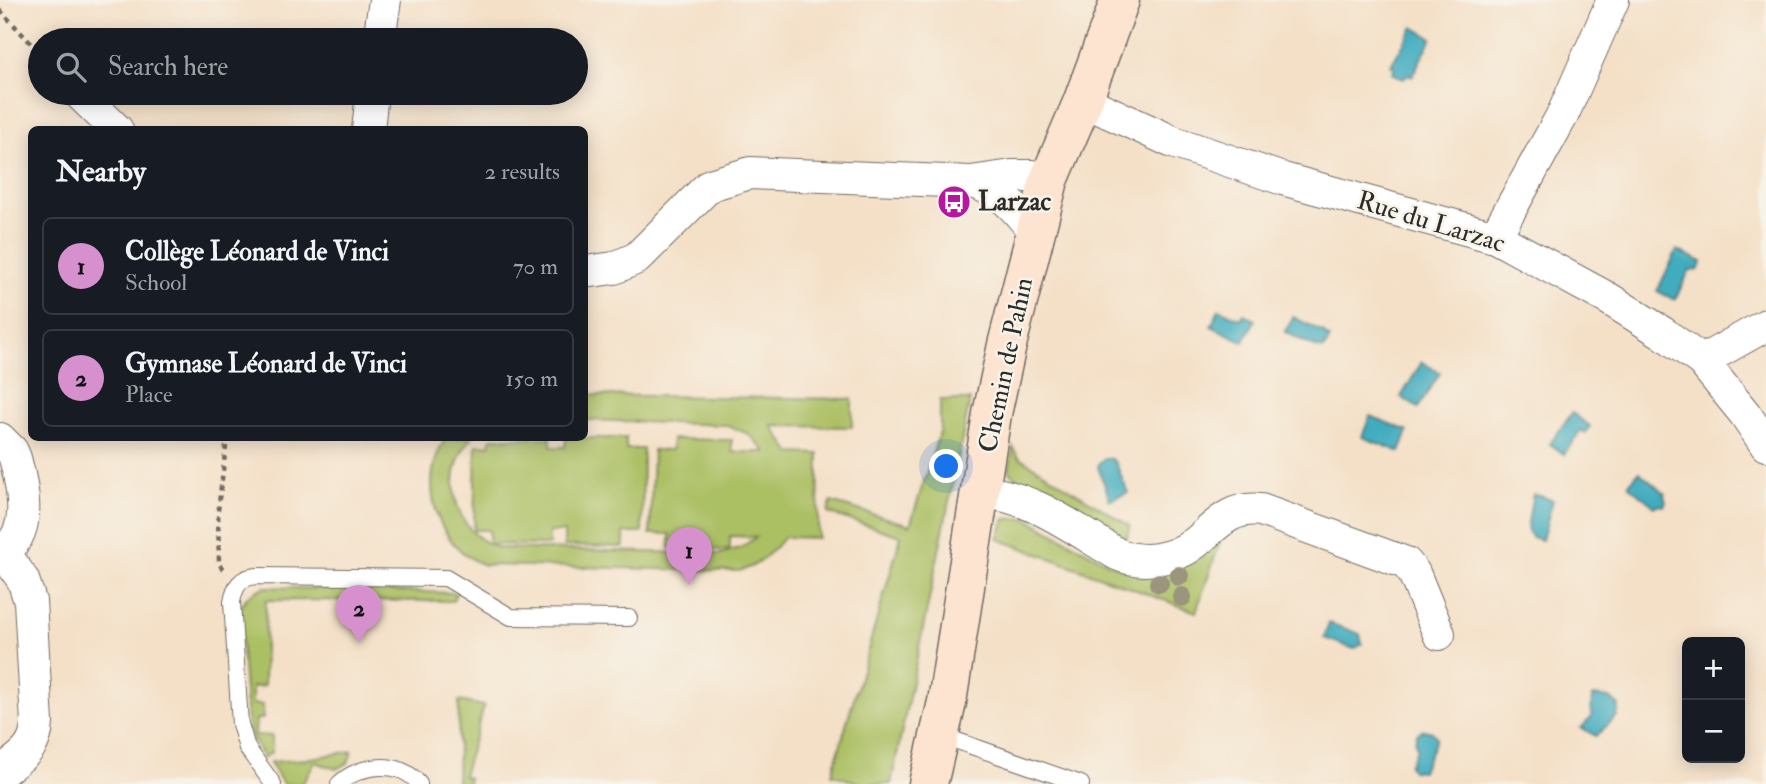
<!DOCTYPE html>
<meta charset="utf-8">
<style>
body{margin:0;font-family:"IM FELL Double Pica",serif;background:#242831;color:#f1f3f6}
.controls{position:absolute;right:21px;bottom:21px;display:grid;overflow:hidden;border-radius:10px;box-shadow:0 4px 18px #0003}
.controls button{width:63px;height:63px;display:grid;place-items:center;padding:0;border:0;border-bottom:2px solid #363941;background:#171b24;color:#f1f3f6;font:35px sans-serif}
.you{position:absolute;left:947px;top:467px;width:24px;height:24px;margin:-18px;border:5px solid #fff;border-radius:50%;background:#1a73e8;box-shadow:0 0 0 10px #1a73e833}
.badge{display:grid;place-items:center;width:46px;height:46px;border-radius:50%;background:#d690ce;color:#111;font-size:23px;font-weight:700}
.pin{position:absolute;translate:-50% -58px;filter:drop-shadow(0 2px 4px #0008)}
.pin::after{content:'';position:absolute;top:37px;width:24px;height:21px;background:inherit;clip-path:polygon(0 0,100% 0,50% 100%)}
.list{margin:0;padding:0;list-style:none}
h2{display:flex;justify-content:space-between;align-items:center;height:91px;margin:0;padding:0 28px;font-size:30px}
h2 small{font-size:23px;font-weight:400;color:#9ea1a6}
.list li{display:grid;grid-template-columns:46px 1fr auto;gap:21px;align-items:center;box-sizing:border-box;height:98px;margin:0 14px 14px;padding:0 14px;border:2px solid #363941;border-radius:10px}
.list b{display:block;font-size:26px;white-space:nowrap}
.list p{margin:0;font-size:23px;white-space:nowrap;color:#9ea1a6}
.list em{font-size:23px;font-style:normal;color:#9ea1a6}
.icon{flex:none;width:38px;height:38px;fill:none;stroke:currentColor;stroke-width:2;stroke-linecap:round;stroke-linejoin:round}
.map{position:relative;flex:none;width:1766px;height:784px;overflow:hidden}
.search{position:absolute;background:#171b24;box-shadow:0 4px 18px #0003;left:28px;top:28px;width:560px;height:77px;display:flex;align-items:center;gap:18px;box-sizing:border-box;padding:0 24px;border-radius:38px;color:#9ea1a6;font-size:26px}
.panel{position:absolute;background:#171b24;box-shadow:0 4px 18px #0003;left:28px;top:126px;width:560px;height:315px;border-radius:10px}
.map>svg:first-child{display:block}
.green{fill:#abbf64;stroke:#6b7548;stroke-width:2}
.water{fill:#3facbe;stroke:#356c74;stroke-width:2}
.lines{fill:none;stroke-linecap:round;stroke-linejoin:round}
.service-casing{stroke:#716a62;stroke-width:18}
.minor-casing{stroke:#716a62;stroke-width:34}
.secondary-casing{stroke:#716a62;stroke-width:41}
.path{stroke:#716a62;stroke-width:4.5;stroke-dasharray:5 5;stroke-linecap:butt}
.service{stroke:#fff;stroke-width:16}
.minor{stroke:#fff;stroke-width:32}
.secondary{stroke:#fde4d1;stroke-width:38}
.tree{fill:#9a957b}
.labels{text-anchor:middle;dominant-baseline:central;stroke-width:5;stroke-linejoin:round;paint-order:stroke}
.poi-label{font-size:26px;font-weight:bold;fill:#2b2b2b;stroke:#f7f3e8;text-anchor:start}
.street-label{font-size:26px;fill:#2b2b2b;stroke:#f7f3e8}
</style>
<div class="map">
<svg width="1766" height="784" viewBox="0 0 1766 784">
<rect width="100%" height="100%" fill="#f7f3e8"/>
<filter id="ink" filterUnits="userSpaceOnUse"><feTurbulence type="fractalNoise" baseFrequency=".0143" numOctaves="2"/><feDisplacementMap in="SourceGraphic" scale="14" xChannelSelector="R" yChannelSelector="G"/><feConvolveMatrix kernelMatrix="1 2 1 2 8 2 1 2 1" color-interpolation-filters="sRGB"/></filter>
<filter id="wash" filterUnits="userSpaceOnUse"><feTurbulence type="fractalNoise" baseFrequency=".00686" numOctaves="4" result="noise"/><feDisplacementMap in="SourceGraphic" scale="28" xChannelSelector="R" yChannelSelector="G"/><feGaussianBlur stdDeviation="1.57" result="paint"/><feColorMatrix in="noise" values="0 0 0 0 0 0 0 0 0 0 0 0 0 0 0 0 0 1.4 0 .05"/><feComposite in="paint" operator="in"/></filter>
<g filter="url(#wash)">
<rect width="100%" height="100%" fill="#f4e0c7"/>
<g class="green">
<path d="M 585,395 L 852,399 L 852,427 L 772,426 L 791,453 L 819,454 L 818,538 L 784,537 C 772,552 758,567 739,571 L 484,565 C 435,546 417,480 446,438 L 472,438 C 440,472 452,532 498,548 L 720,554 L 742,547 L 756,537 L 730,536 L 730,550 L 670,548 L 670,534 L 650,534 L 653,450 L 671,450 L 672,439 L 732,440 L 732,452 L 766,452 L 749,434 L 726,425 L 585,420 Z"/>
<polygon points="940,400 970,400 891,784 862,784 832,774 901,536 828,513 831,502 910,525 940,431"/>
<polygon points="491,438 551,438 551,447 565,447 566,438 626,438 626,449 643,449 642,533 624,533 624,547 564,546 564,532 549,532 549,545 489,544 489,530 474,530 476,445 490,445"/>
<polygon points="1013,447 1019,457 1130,526 1126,540 1018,480 1009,471"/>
<polygon points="1026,518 1110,564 1142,576 1168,571 1223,533 1196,612 998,539 1005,519"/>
<path d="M 265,587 L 456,593 L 453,601 L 266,600 L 264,686 L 252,687 L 252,704 L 263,705 L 263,719 L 256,719 L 255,735 L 272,736 L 272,752 L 263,758 L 250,734 L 247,719 L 239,610 C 245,597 251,592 265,587 Z"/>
<polygon points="459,701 484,706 463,776 469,778 468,784 457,784"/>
<polygon points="352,751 348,763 336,769 315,762 302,784 283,784 270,762 306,759"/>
</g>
<g class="water">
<polygon points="1413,27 1432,38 1412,76 1409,74 1403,79 1392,73 1395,67 1391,65"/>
<polygon points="1677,250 1702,262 1698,270 1689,271 1675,300 1657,291"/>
<polygon points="1219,309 1241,319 1244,314 1255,320 1244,342 1211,326"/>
<polygon points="1293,317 1325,333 1325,336 1330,338 1324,349 1317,348 1285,332"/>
<polygon points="1422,362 1440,373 1418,408 1401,397"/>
<polygon points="1572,413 1590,426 1585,433 1581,430 1564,454 1550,444"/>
<polygon points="1370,416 1408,431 1400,452 1362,437"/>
<polygon points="1105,458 1112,459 1116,463 1128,493 1110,500 1098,467 1099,463"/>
<polygon points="1639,472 1665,494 1664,496 1666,502 1664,506 1657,505 1655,507 1628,485"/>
<polygon points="1533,494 1553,500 1542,540 1531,537 1527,528"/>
<polygon points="1329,623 1360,634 1362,644 1354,649 1324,638"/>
<polygon points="1592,696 1610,698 1619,706 1617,716 1596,736 1581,728 1591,718"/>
<polygon points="1424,730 1432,732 1437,738 1422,771 1412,770 1409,765 1417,749 1415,741 1417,734"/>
</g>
</g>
<g filter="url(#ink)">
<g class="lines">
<defs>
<g id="service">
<polyline points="940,735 1081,784"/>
<path d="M 273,784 L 247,748 L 240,724 L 232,602 C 235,586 240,577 257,576 L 446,578 L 511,617 L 629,618"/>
<path d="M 339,784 C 359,764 400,759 419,784"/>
</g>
<g id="minor">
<polyline points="379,40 385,0"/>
<polyline points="79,93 117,130"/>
<polyline points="1082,103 1095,106 1173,142 1283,179 1495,237 1609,299 1663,333 1702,361 1745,414 1766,445"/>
<polyline points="368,130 372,93"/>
<path d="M 971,182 C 995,189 1008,199 1024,219 L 1038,222"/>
<polyline points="1495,237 1563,114 1613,0"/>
<polyline points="584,272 614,268 637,258 710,185 750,173 971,182 1012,176 1032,176 1049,180"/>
<polyline points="1702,361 1766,325"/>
<path d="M 0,439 L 12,451 L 15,458 C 23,488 34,535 0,553"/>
<path d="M 980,492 C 1031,495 1073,528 1117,554 C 1142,565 1173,560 1195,543 C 1216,526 1230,506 1261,510 L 1406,563 L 1414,573 L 1439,634"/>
<path d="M 0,773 C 20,757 36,750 37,723 L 30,601 L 23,580 L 4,552"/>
</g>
<polyline id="secondary" points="928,784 947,702 992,414 1007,345 1049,180 1082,103 1120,0"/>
</defs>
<use href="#service" class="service-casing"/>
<use href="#minor" class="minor-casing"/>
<use href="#secondary" class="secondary-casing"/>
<g class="path">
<polyline points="0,10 40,53"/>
<polyline points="223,569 219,564 218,511 227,438"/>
</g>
<use href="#service" class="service"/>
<use href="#minor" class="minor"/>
<use href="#secondary" class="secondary"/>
</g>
<g class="tree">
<circle cx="1179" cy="576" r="10"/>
<circle cx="1159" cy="583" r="10"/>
<circle cx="1182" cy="597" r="10"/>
</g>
</g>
<defs>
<symbol id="bus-disc" viewBox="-11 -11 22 22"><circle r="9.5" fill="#b5179e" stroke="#f7f3e8"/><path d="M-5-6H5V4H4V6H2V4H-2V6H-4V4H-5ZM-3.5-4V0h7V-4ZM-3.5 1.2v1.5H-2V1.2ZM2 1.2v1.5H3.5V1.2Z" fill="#fff"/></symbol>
</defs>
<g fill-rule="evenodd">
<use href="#bus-disc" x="935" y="183" width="38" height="38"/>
</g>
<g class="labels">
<g class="poi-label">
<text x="978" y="202">Larzac</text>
</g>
<g class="street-label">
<text transform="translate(1431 222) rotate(17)">Rue du Larzac</text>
<text transform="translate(1006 365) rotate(-78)">Chemin de Pahin</text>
</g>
</g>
</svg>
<div class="controls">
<button>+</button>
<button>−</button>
</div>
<div class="you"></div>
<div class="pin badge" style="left:689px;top:585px">1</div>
<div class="pin badge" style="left:359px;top:643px">2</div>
<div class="search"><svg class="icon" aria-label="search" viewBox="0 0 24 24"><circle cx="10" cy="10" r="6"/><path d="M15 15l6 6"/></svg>Search here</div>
<section class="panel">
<h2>Nearby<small>2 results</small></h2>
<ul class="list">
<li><span class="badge">1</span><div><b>Collège Léonard de Vinci</b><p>School</p></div><em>70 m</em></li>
<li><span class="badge">2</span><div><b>Gymnase Léonard de Vinci</b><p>Place</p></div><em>150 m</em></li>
</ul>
</section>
</div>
